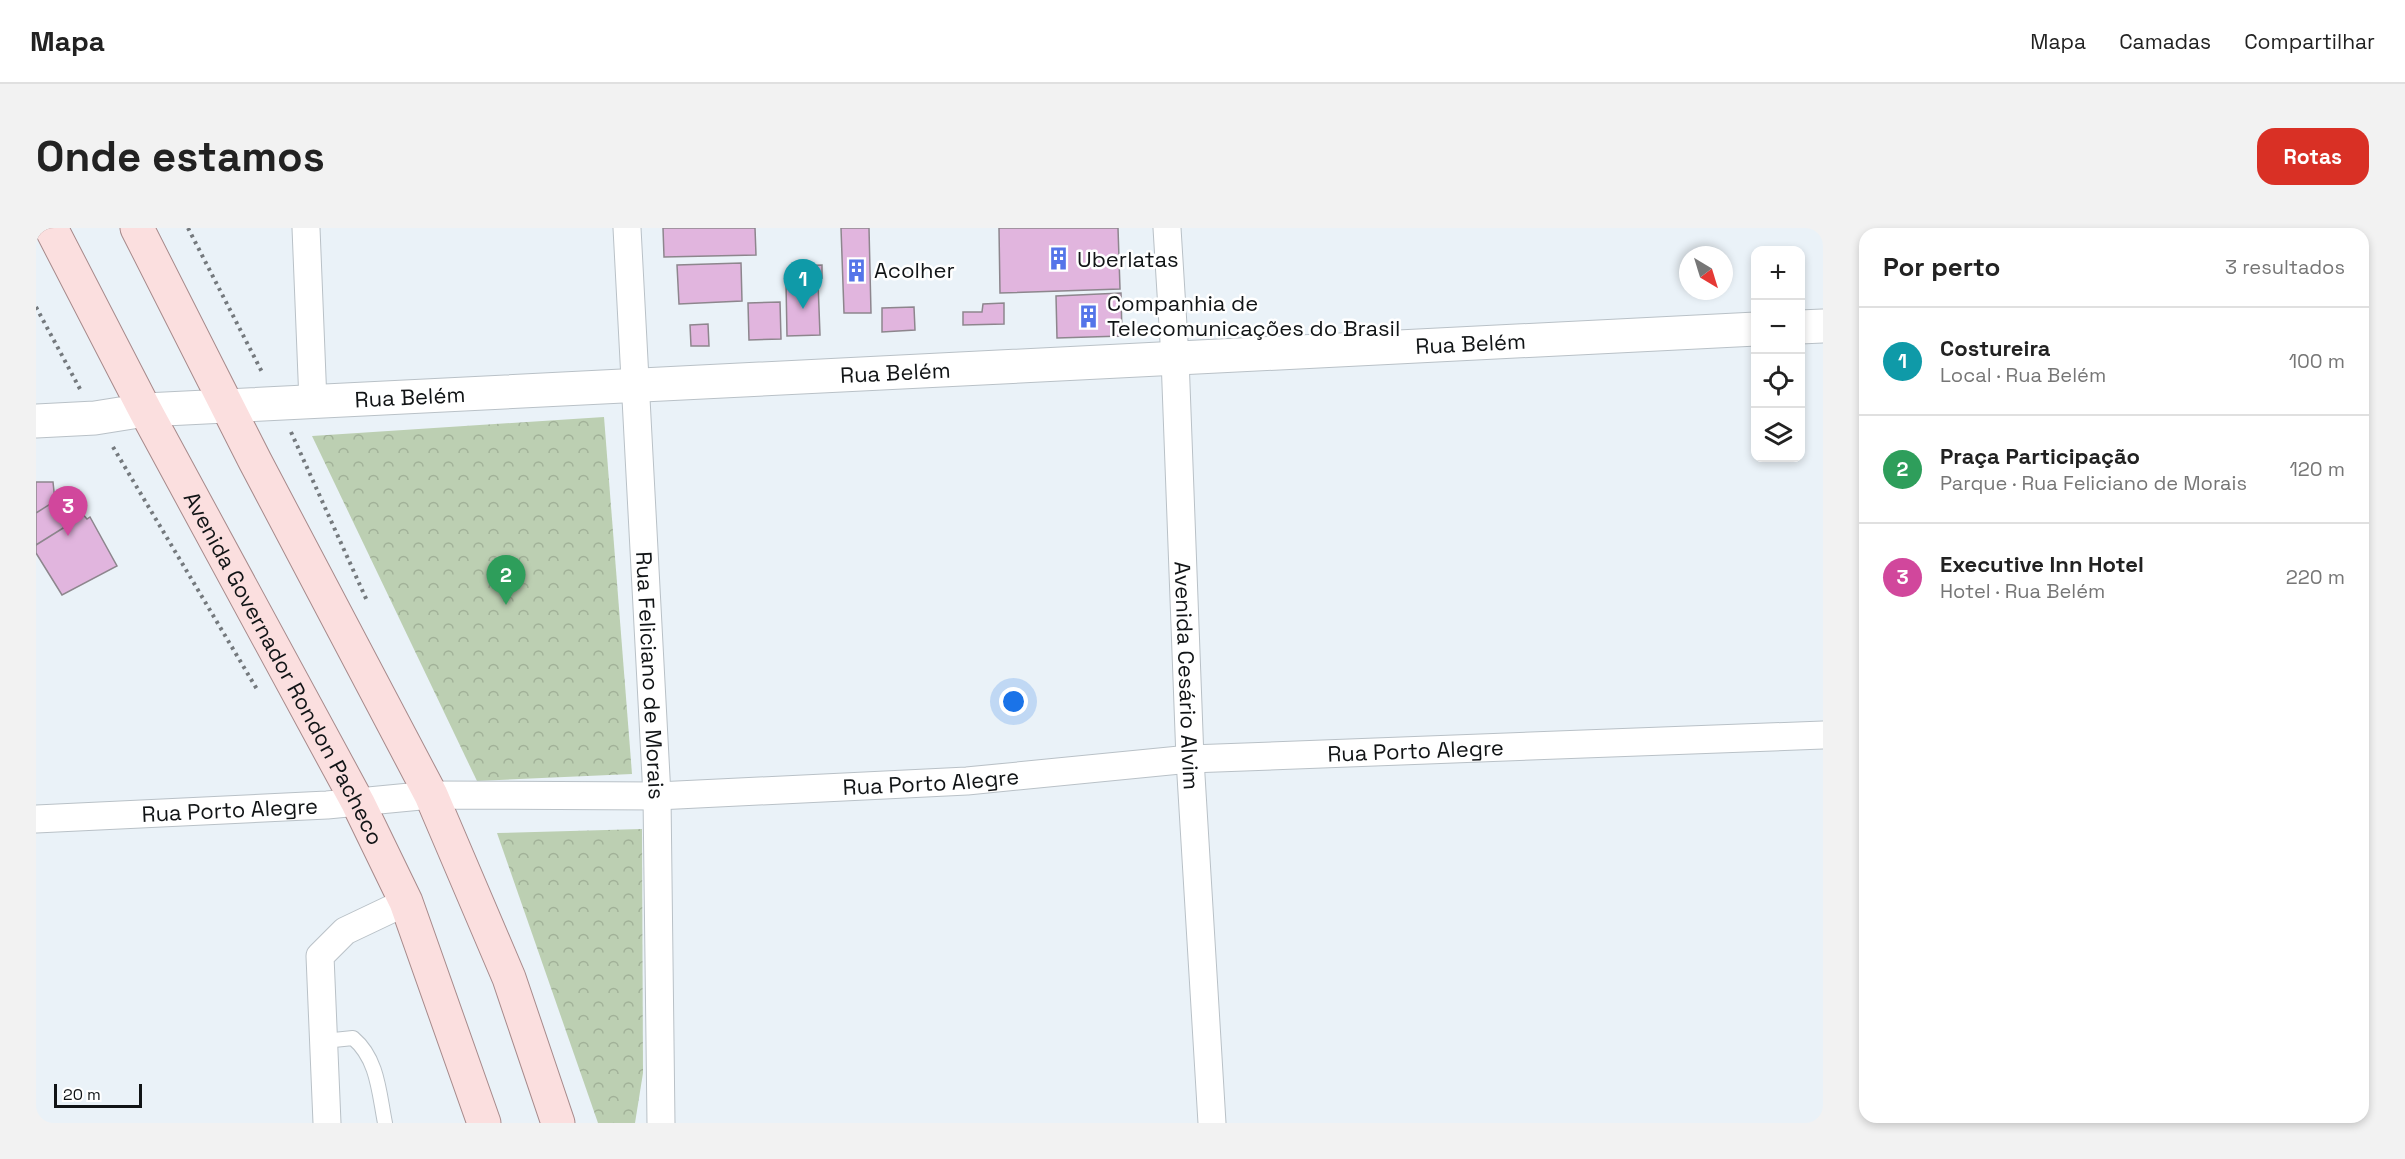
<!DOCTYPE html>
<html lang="pt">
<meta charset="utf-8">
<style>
body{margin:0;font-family:"Space Grotesk",sans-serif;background:#f2f2f2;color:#222}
.controls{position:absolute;right:18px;top:18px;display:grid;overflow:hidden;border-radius:12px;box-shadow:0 3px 9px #0003}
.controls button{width:54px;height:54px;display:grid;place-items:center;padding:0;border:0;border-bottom:2px solid #e0e0e0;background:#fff;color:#222;font:30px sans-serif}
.compass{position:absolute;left:1643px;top:18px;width:54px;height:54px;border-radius:50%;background:#fff;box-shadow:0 3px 9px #0003;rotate:142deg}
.scale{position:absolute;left:18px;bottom:15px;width:88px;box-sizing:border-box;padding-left:6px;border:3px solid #111416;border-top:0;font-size:16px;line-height:21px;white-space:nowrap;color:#111416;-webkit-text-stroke:4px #fff;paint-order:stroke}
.you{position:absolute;left:978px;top:474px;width:21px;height:21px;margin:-15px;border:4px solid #fff;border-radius:50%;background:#1a73e8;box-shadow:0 0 0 9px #1a73e833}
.badge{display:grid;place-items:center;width:39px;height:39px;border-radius:50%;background:#d93025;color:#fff;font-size:20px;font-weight:700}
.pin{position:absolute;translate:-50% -50px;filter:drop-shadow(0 2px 3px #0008)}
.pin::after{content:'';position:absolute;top:32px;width:21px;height:18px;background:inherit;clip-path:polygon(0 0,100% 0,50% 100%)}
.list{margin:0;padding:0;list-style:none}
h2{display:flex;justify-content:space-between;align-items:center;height:78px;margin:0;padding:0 24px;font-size:26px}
h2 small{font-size:20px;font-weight:400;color:#767676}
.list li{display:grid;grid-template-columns:39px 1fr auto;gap:18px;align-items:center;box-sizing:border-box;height:108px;padding:0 24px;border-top:2px solid #e0e0e0}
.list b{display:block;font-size:22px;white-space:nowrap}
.list p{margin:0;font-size:20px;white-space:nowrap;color:#767676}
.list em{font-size:20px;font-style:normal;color:#767676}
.icon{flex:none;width:33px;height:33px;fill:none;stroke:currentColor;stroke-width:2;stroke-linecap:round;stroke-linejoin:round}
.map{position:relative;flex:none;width:1787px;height:895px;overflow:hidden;border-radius:18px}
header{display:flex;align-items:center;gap:36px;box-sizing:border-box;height:84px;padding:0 30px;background:#fff;border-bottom:2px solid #e0e0e0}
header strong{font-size:28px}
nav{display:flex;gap:33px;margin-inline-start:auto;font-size:21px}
.intro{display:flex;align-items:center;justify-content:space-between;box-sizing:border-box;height:144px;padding:0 36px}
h1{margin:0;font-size:42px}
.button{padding:15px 27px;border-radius:18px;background:#d93025;color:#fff;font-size:21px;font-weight:700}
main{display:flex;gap:36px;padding:0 36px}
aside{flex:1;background:#fff;border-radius:18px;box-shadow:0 3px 9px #0003}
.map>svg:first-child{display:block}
.park{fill:url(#park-crowns)}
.building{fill:#e1b5de;stroke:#8d868d;stroke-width:1.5}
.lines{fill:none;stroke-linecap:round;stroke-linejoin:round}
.service-casing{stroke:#b9c1c7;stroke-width:16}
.minor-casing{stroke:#b9c1c7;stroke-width:29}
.tertiary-casing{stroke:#b9c1c7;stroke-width:35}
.primary-casing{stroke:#a78a8b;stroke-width:35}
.path{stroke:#74797d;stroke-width:4;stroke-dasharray:3 4.5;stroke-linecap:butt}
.service{stroke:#fff;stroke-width:14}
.minor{stroke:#fff;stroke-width:27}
.tertiary{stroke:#fff;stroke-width:33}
.primary{stroke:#fbdfdf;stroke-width:33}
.labels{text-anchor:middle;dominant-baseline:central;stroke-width:5;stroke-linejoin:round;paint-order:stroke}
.poi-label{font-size:22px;fill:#111416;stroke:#fff;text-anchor:start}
.street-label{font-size:22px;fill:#111416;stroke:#fff}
</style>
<header>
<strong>Mapa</strong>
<nav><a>Mapa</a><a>Camadas</a><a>Compartilhar</a></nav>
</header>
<div class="intro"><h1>Onde estamos</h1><a class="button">Rotas</a></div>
<main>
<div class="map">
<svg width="1787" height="895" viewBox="0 0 1787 895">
<defs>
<pattern id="park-crowns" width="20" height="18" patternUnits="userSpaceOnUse" patternTransform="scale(1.5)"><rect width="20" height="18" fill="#bccfb2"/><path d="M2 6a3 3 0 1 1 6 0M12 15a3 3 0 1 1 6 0" fill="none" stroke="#a1b198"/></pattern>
</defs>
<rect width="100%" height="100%" fill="#eaf2f8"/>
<g class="park">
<polygon points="568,189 596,546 441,553 276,208"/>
<polygon points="606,601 607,845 599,895 562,895 461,605"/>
</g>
<g class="building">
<polygon points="627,0 719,0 720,27 628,29"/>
<polygon points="805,0 833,0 835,85 808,85"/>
<polygon points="963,0 1082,0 1084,61 964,65"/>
<polygon points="705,35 706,73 643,76 641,37"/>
<polygon points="786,37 786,50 756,51 755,38"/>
<polygon points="782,54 784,107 751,108 750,55"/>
<polygon points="1085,65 1086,108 1021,110 1020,68"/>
<polygon points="744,74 745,111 713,112 712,75"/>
<polygon points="968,75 968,96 927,97 927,84 946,84 947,76"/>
<polygon points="878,79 879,102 846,104 846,80"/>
<polygon points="672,96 673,118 655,118 654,97"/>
<polygon points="0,254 17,254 19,273 43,282 51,291 54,289 81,338 26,367 0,325"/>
<polygon points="19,273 43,282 48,287 0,317 0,285"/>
</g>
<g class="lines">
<defs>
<path id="service" d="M 288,813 L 317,810 C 342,831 343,865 349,895"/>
<g id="minor">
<polyline points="270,0 277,174"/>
<path id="s1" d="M 591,0 L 621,568 L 625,895"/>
<path id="s2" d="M 1131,0 L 1139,130 L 1154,531 L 1176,895"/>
<path id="s3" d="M 0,591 L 291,577 L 395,567 L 621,568 L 931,553 L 1154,531 L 1787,507"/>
<polyline points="291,895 284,728 309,703 370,674"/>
</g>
<g id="tertiary">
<polyline points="1764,99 1787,98"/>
<path id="s4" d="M 0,193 L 59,190 L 109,182 L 1720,101"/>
</g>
<g id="primary">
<path id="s5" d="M 15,0 L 109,182 L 322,575 L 370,674 L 448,895"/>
<polyline points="101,0 219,233 395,567 473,750 522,895"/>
</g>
</defs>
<use href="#service" class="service-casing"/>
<use href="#minor" class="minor-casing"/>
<use href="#tertiary" class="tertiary-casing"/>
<use href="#primary" class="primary-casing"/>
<g class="path">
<polyline points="152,0 227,146"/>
<polyline points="0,79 44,161"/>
<polyline points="255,204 332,375"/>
<polyline points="77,219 222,463"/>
</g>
<use href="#service" class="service"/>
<use href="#minor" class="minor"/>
<use href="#tertiary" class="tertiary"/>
<use href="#primary" class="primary"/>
</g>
<defs>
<symbol id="building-bare" viewBox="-9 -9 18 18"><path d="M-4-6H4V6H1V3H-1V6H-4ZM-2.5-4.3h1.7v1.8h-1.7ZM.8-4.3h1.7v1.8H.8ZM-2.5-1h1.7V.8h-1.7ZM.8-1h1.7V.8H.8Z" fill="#5474e9" stroke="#fff" stroke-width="2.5" paint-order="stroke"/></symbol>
</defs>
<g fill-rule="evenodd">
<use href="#building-bare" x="1006" y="14" width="33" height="33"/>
<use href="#building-bare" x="804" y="26" width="33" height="33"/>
<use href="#building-bare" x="1036" y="72" width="33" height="33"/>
</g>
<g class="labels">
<g class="poi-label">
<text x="1041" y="31">Uberlatas</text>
<text x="838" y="42">Acolher</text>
<text x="1071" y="75">Companhia de<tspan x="1071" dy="25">Telecomunicações do Brasil</tspan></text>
</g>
<g class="street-label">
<text stroke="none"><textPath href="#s4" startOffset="1437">Rua Belém</textPath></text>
<text stroke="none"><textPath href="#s4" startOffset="861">Rua Belém</textPath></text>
<text stroke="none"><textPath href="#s4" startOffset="375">Rua Belém</textPath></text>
<text stroke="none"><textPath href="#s5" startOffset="498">Avenida Governador Rondon Pacheco</textPath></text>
<text stroke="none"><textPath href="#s1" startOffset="448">Rua Feliciano de Morais</textPath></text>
<text stroke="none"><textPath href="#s2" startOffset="448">Avenida Cesário Alvim</textPath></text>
<text stroke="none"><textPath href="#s3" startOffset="1382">Rua Porto Alegre</textPath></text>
<text stroke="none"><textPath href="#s3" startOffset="896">Rua Porto Alegre</textPath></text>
<text stroke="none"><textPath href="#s3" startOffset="194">Rua Porto Alegre</textPath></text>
</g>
</g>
</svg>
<div class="controls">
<button>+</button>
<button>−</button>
<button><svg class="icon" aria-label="locate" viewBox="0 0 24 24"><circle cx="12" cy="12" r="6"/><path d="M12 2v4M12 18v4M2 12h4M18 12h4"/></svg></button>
<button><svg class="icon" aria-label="layers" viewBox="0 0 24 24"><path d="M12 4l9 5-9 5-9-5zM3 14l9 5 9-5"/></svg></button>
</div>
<svg class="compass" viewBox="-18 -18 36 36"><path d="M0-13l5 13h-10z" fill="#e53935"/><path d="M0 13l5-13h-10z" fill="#767676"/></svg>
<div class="scale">20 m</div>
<div class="you"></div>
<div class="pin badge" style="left:767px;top:81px;background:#0f9aa8">1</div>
<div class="pin badge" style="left:470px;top:377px;background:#2e9e5b">2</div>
<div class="pin badge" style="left:32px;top:308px;background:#d1479c">3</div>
</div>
<aside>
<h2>Por perto<small>3 resultados</small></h2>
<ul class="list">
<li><span class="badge" style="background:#0f9aa8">1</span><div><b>Costureira</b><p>Local · Rua Belém</p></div><em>100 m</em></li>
<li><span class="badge" style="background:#2e9e5b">2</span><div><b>Praça Participação</b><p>Parque · Rua Feliciano de Morais</p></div><em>120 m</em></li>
<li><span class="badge" style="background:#d1479c">3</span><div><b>Executive Inn Hotel</b><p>Hotel · Rua Belém</p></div><em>220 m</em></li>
</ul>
</aside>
</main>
